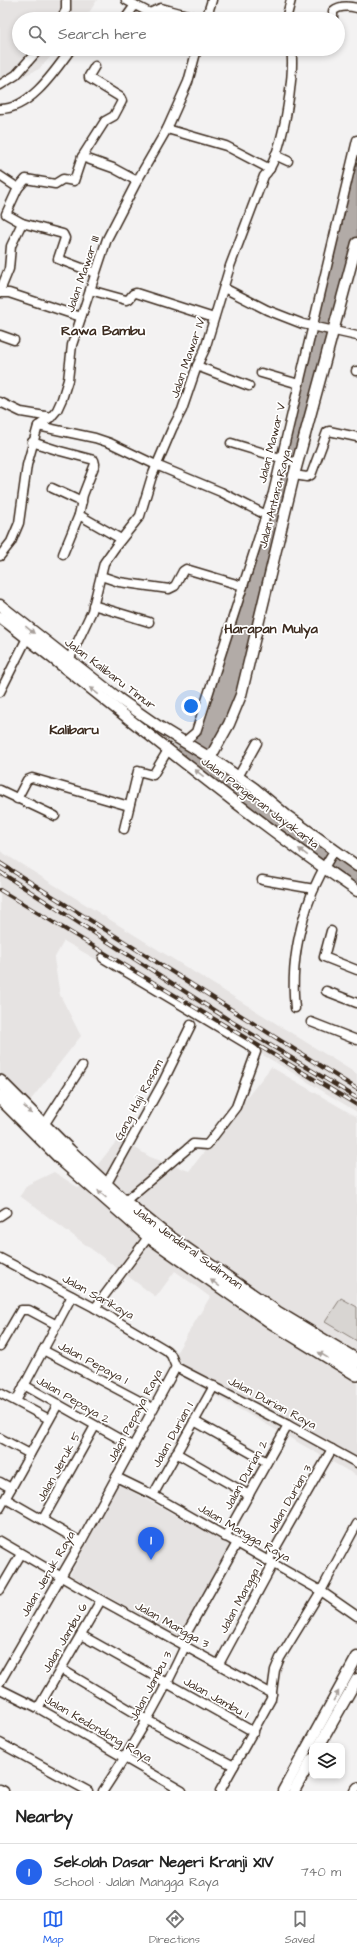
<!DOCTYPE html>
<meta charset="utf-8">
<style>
body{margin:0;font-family:"Architects Daughter",sans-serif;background:#f6f6f6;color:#222}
.controls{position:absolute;right:12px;bottom:12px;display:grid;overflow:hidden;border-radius:8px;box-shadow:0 2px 6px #0003}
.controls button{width:36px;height:36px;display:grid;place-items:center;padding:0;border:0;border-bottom:1px solid #e0e0e0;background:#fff;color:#222;font:20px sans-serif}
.you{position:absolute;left:191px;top:706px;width:14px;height:14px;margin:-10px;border:3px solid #fff;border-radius:50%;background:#1a73e8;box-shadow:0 0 0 6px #1a73e833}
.badge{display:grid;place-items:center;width:26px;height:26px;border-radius:50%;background:#2563eb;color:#fff;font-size:13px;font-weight:700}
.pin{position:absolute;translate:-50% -33px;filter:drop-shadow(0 1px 2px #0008)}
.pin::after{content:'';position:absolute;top:21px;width:14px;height:12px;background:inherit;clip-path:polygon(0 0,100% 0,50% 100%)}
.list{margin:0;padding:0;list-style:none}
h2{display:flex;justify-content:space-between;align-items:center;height:52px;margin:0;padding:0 16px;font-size:17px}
h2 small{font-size:13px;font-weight:400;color:#767676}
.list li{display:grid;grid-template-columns:26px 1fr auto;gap:12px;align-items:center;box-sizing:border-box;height:56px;padding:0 16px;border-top:1px solid #e0e0e0}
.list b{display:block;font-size:15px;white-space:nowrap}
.list p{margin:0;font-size:13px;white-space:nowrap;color:#767676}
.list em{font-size:13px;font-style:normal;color:#767676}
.icon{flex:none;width:22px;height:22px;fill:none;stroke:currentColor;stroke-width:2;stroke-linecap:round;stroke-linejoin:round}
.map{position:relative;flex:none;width:357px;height:1791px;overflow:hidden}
.search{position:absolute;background:#fff;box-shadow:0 2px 6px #0003;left:12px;right:12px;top:12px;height:44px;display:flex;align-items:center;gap:10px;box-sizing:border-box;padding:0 14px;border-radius:22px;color:#767676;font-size:15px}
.sheet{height:108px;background:#fff}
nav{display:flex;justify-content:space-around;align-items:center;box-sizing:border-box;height:56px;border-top:1px solid #e0e0e0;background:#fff;font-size:11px;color:#767676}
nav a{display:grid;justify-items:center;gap:2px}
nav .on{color:#2563eb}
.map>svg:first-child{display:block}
.built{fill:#e6e3e2}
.green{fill:#d8d5d2;stroke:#8a8078}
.water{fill:#b2aba7;stroke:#827770}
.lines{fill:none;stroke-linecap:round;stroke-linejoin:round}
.minor-casing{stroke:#3b2a1e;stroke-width:11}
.tertiary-casing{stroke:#3b2a1e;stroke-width:13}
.trunk-casing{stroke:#3b2a1e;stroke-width:16}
.minor{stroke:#fff;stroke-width:8}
.tertiary{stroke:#fff;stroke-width:10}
.trunk{stroke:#fff;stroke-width:13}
.rail-casing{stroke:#3b2a1e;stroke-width:4}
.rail{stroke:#fff;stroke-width:2.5;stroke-dasharray:8;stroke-linecap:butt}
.oneway{fill:#a79f9a}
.labels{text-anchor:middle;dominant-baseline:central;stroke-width:3.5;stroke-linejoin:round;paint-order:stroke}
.street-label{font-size:12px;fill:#3b2a1e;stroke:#fff}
.quarter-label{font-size:14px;font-weight:bold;fill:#3b2a1e;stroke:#fff}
</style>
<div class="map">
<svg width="357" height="1791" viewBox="0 0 357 1791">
<rect width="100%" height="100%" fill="#f3f2f2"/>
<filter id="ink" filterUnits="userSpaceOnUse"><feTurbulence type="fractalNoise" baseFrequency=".025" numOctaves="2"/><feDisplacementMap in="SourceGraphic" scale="8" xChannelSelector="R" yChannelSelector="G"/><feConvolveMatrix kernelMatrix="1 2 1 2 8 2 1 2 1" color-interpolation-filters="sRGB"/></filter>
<g filter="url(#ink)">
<g class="built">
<polygon points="0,0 97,0 85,19 19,19 19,49 58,49 39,69 13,81 0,91"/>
<polygon points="0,851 357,1074 357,1112 275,1062 64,941 54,959 60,995 81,1036 22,1111 0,1087"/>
<polygon points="271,1067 357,1117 357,1476 167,1368 210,1297 175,1271 156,1297 20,1196 27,1185 54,1172 79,1188 119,1138 150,1157 189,1171"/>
<polygon points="118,1484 232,1546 179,1637 70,1575"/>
</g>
<g class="green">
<polygon points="152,727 184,742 174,754 150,729"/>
<polygon points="341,1298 357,1307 357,1341 325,1322"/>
</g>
<polygon class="water" points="357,140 357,243 241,695 210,758 357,866 357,891 174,754 184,742 196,732 266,515"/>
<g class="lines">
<defs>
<g id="minor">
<polyline points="126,0 135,5"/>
<polyline points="61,19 66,10 66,0"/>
<polyline points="125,19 135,5 150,13 161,8 202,19"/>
<polyline points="206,19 212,0"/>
<polyline points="286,19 291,0"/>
<path d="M 333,19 L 333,11 C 340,5 349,6 357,8"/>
<polyline points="0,85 16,75 39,49"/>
<path d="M 0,109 C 30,109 55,71 71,49"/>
<polyline points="167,129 226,146 270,169"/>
<polyline points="275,155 288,161"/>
<polyline points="82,157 105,121 114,116 122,101 120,97 89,78 89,76 95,66"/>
<polyline points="0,176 18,188 6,214 22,223 11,246 9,269 0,291"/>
<polyline points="18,188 26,179 55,184 63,179 74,181 82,157 113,168 137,181"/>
<polyline points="22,223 63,234 65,238 58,259 95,273"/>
<polyline points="224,288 267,310 303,324 357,336"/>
<polyline points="90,290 126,300 129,299 133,294 136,293 214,318"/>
<polyline points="0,293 9,293 81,317"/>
<polyline points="0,335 14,340"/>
<polyline points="197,366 249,386"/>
<polyline points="356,371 357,371"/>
<polyline points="261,373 299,384"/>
<polyline points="0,402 21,412 51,417"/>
<polyline points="38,426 95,438 110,443 156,465 221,492 266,515"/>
<polyline points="32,442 60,451 94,460 95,464 83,495 79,515 121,539"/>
<polyline points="231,443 297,463"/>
<polyline points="294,475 307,477 311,475 327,432 329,431 357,437"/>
<polyline points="52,488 82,502"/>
<polyline points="63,554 79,515"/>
<polyline points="0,556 11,542 19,523 27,465 38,426 51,417 57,410 62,399 68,380 72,345 107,239 137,181 167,129 188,82 197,49"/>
<polyline points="101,576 119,582 169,589 175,586 183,571 186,569 243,586"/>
<polyline points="93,605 149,622"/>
<path d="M 69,660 L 92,611 L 104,563 L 116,546 L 140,516 L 152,476 L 172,429 L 182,410 L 197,366 L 205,349 L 230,266 L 264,176 C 282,160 296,73 291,49"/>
<polyline points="0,692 27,638"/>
<polyline points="184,742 196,732 273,493 357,140"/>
<polyline points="238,777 257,743"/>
<polyline points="0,790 55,816"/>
<polyline points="17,799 27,780 32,778 129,806"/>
<polyline points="124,829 138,771 153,775 168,750"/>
<polyline points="262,880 314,889"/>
<polyline points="331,931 324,957 357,970"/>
<polyline points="103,958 247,1044 256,1052 236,1107 207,1145 193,1144 124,1202"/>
<polyline points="326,991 357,1003"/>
<path d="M 295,1008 C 289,955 305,895 334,851"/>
<polyline points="311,1022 357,1040"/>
<polyline points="44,1125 82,1066"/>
<polyline points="106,1185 163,1082 191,1025"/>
<polyline points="0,1216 6,1212"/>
<polyline points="0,1258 95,1308 166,1350 171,1355 176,1367"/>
<polyline points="95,1308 149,1236"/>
<polyline points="0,1346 21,1310 29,1310 57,1325"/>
<polyline points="43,1350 153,1408"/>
<polyline points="176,1367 288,1425 357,1463"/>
<polyline points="24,1385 132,1446"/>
<polyline points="0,1393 49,1419"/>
<polyline points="16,1401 72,1296"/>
<polyline points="194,1421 267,1462"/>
<polyline points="0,1438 30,1454"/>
<polyline points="176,1453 249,1495"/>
<polyline points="116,1477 153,1495 321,1591 357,1616"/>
<polyline points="0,1482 11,1488"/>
<polyline points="153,1495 214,1386"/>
<polyline points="6,1499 81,1542"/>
<polyline points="0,1508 58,1404"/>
<polyline points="43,1519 95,1426"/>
<polyline points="225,1537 288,1425"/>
<polyline points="0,1541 101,1600 272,1694"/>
<polyline points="268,1561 332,1449"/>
<polyline points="0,1590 21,1554"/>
<polyline points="81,1635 254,1732"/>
<polyline points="181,1643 237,1543"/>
<polyline points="219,1664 273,1564"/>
<polyline points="61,1669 147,1720 234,1766"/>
<polyline points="0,1682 81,1542 176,1367"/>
<polyline points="0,1689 38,1708 182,1791"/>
<polyline points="38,1708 101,1600"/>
<polyline points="0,1743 88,1791"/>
<polyline points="0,1789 4,1791"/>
<path d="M 103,1791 C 134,1744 162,1697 185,1646"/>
<polyline points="220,1791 271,1699 275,1670 280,1658 321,1591 357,1524"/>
<polyline points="354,1791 357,1787"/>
</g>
<g id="tertiary">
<polyline points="0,605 118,698 158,726 220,764 254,788 286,815 357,866"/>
<path d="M 0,617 C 119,709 233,806 357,891"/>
<polyline points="210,758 229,724 241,695 294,475 357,243"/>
<polyline points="319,1746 357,1679"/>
<polyline points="283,1791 357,1657"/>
<polyline points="294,1791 312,1759"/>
</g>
<g id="trunk">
<polyline points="0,1082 69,1151 124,1202 161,1232 277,1313 357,1361"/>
<polyline points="0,1097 65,1162 149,1236 272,1322 357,1374"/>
</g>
</defs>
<use href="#minor" class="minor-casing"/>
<use href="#tertiary" class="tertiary-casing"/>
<use href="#trunk" class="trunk-casing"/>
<use href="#minor" class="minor"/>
<use href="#tertiary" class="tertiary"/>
<use href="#trunk" class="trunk"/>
<defs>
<g id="rail">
<polyline points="0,863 357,1089"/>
<polyline points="0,872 229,1020 357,1098"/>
<polyline points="0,890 357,1105"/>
</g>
</defs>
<use href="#rail" class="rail-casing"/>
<use href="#rail" class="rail"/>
</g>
<defs><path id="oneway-solid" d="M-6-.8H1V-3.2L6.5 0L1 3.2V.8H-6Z"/></defs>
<g class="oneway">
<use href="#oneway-solid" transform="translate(30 630) rotate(39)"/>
<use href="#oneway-solid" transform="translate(94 691) rotate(-142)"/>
<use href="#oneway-solid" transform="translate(199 773) rotate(-143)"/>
<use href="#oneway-solid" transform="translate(303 852) rotate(-143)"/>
<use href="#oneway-solid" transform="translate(28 1110) rotate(44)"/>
<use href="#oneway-solid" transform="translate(102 1194) rotate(-138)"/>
<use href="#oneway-solid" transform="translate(215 1283) rotate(-144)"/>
<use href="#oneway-solid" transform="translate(323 1355) rotate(-149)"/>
<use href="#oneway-solid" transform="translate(336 1696) rotate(-61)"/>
</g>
</g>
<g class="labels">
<g class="street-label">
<text transform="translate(83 274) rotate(-71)">Jalan Mawar III</text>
<text transform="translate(188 358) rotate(-71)">Jalan Mawar IV</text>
<text transform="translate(272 443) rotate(-76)">Jalan Mawar V</text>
<text transform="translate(275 499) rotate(-76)">Jalan Antara Raya</text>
<text transform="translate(110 674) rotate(37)">Jalan Kalibaru Timur</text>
<text transform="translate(260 803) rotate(37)">Jalan Pangeran Jayakarta</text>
<text transform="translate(139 1100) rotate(-62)">Gang Haji Rasam</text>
<text transform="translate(188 1248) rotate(36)">Jalan Jenderal Sudirman</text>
<text transform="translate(98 1297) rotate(29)">Jalan Sarikaya</text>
<text transform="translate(93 1363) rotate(28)">Jalan Pepaya 1</text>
<text transform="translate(73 1400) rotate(30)">Jalan Pepaya 2</text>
<text transform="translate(272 1403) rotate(28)">Jalan Durian Raya</text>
<text transform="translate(135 1416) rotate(-62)">Jalan Pepaya Raya</text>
<text transform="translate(173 1435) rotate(-61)">Jalan Durian 1</text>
<text transform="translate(59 1467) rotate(-61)">Jalan Jeruk 5</text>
<text transform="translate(246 1475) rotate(-61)">Jalan Durian 2</text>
<text transform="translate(290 1499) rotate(-60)">Jalan Durian 3</text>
<text transform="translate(244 1533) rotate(30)">Jalan Mangga Raya</text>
<text transform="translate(48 1574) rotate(-60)">Jalan Jeruk Raya</text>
<text transform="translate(241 1598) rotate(-62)">Jalan Mangga 1</text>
<text transform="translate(172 1625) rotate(29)">Jalan Mangga 3</text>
<text transform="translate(65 1638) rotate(-60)">Jalan Jambu 6</text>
<text transform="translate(151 1686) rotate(-62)">Jalan Jambu 3</text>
<text transform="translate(216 1698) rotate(29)">Jalan Jambu 1</text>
<text transform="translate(98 1729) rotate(30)">Jalan Kedondong Raya</text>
</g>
<g class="quarter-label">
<text x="103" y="331">Rawa Bambu</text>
<text x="271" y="629">Harapan Mulya</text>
<text x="74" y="730">Kalibaru</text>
</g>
</g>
</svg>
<div class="controls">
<button><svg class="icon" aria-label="layers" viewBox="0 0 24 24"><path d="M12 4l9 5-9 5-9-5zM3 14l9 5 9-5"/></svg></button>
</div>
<div class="you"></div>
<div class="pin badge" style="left:151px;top:1560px">1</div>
<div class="search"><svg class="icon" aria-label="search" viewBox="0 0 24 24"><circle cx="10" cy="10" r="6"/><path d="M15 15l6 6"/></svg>Search here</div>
</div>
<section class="sheet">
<h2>Nearby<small></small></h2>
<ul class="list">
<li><span class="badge">1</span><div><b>Sekolah Dasar Negeri Kranji XIV</b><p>School · Jalan Mangga Raya</p></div><em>740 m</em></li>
</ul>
</section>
<nav>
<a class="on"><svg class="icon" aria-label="map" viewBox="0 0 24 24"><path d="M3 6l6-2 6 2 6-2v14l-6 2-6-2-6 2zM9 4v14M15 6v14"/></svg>Map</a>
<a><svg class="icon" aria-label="directions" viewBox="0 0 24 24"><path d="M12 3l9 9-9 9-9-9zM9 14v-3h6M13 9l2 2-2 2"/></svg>Directions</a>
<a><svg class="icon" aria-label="saved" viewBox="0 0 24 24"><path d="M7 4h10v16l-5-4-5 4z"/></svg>Saved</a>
</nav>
